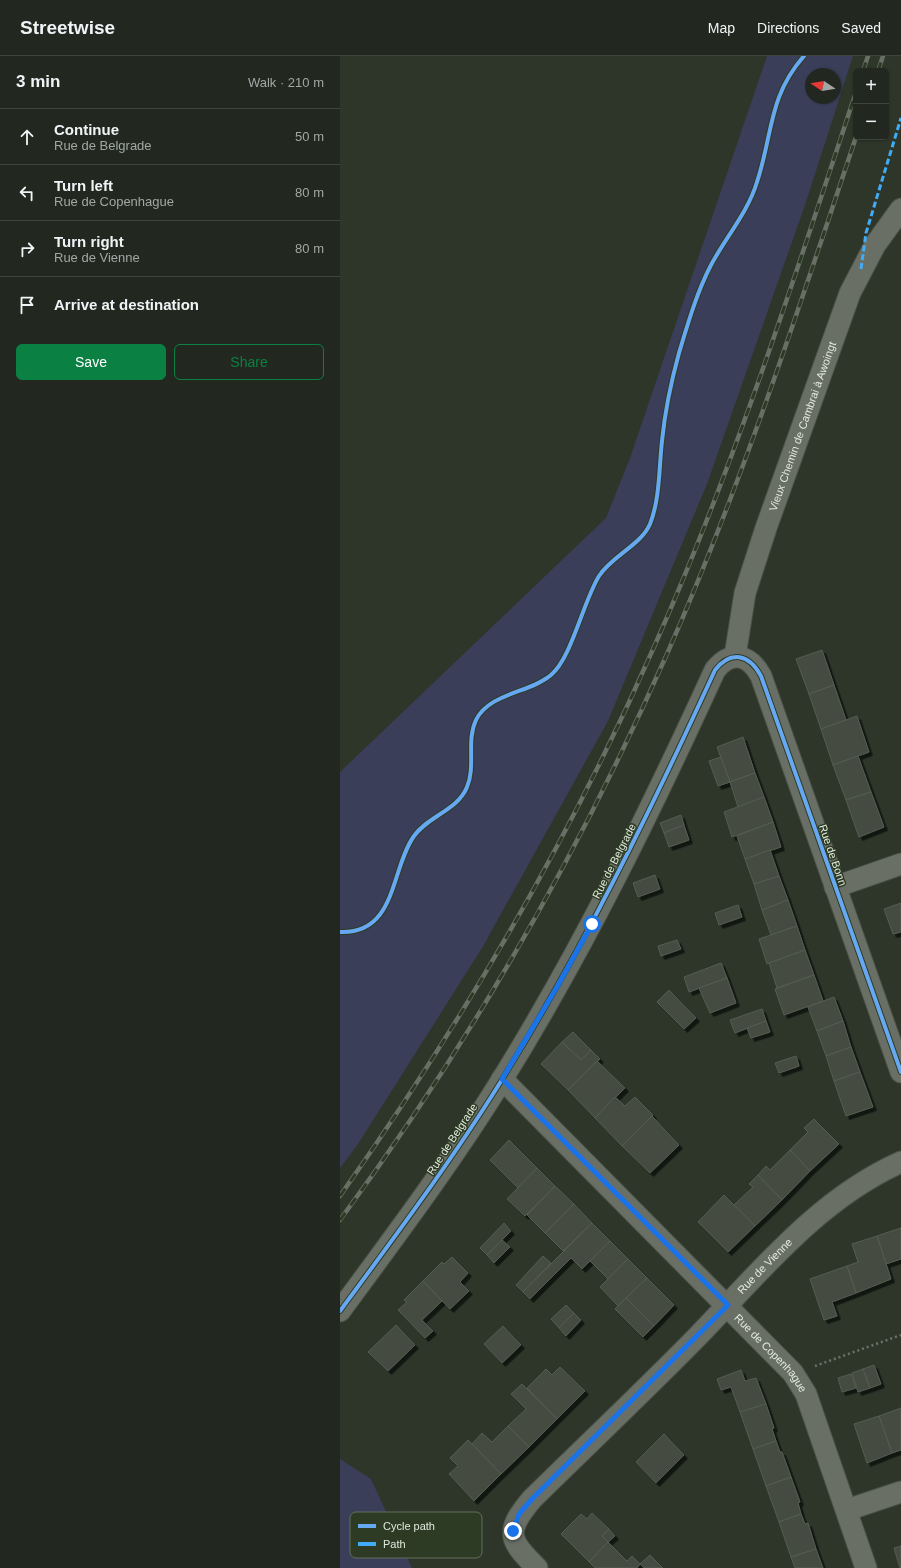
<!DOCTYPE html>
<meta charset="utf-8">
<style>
body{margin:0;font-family:Helvetica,sans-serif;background:#2e342d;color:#f1f3f6}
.controls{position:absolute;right:12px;top:12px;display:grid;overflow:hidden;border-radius:6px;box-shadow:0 1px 3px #0004}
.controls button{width:36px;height:36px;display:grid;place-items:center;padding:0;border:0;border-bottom:1px solid #3f443e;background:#222820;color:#f1f3f6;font:20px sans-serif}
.compass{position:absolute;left:465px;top:12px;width:36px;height:36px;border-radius:50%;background:#222820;box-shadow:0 1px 3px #0004;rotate:282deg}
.stop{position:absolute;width:12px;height:12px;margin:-9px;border:3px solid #1a73e8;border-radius:50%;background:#fff}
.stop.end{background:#1a73e8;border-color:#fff;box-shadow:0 1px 4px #0008}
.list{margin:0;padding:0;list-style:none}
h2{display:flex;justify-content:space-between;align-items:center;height:52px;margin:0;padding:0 16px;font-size:17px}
h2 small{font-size:13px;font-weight:400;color:#a2a6a5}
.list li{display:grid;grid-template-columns:26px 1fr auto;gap:12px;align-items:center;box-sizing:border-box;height:56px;padding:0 16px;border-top:1px solid #3f443e}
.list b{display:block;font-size:15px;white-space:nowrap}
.list p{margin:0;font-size:13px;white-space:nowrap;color:#a2a6a5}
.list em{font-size:13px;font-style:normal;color:#a2a6a5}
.actions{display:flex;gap:8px;padding:12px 16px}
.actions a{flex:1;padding:9px 0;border:1px solid #0b8043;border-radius:6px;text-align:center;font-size:14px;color:#0b8043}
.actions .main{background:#0b8043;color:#fff}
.icon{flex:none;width:22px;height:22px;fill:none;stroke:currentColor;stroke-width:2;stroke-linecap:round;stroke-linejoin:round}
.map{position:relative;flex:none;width:561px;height:1512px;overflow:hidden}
header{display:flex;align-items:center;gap:24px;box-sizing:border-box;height:56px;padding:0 20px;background:#222820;border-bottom:1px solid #3f443e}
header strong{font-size:19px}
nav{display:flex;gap:22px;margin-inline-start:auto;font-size:14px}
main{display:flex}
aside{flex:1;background:#222820}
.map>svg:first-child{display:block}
.green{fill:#3a3e58;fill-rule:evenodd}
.building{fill:#444c3f;stroke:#555c52;filter:url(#shadow)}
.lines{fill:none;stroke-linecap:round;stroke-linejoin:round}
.street-casing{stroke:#4b5248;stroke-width:23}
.path{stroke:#6c7269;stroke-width:2.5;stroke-dasharray:2 3;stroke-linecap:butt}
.street{stroke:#6a6f66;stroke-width:21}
.rail-casing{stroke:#6a6f66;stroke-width:4.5}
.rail{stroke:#2d3b25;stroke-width:3;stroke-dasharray:9;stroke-linecap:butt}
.quiet{stroke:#42abf6;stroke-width:3;stroke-dasharray:6 3;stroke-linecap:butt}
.cycleway-casing{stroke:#2d3b25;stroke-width:6}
.cycleway{stroke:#66a8f1;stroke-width:4}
.route{stroke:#1a73e8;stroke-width:5}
.labels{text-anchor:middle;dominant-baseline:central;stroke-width:3;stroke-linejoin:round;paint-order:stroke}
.street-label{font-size:11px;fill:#e1e9dc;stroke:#2d3b25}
.key{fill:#2d3b25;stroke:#636f5c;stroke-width:1}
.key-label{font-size:11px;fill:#e1e9dc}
</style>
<header>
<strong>Streetwise</strong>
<nav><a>Map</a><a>Directions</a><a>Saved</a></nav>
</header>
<main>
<aside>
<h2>3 min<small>Walk · 210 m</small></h2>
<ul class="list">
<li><svg class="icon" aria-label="ahead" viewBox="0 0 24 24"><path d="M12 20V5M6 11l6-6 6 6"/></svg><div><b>Continue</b><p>Rue de Belgrade</p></div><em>50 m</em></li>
<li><svg class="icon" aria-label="left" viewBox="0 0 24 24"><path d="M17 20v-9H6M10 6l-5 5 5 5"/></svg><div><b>Turn left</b><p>Rue de Copenhague</p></div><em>80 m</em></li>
<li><svg class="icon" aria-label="right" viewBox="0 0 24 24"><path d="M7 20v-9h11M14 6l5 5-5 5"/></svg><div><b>Turn right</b><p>Rue de Vienne</p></div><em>80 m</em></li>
<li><svg class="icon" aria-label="arrive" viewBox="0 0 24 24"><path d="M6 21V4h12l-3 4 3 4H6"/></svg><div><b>Arrive at destination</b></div></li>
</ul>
<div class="actions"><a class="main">Save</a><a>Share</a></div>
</aside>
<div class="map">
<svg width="561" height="1512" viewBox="0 0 561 1512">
<defs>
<filter id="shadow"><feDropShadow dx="3.5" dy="3.5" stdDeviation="0" flood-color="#0009"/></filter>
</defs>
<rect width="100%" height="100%" fill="#2e362a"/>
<g class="green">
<path d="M 427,0 L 513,0 L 466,146 L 367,428 L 268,665 L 142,892 L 18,1088 L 0,1112 L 0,716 L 266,462 L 290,402 ZM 471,18 L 495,18 L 495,42 L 471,42 Z"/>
<polygon points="0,1403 31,1423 72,1512 0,1512"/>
</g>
<g class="building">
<polygon points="482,594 494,629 469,638 456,603"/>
<polygon points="494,629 506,664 481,673 469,638"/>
<polygon points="517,660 529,696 493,709 481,673"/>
<polygon points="403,681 415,717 390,726 377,691"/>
<polygon points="518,700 531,736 506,744 493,709"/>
<polygon points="381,701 390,726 378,730 369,705"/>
<polygon points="415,717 424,741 398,751 390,726"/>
<polygon points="531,736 544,771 519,781 506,744"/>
<polygon points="424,741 433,766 392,781 384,756"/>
<polygon points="341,759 344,769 324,777 320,767"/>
<polygon points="433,766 441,791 405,803 397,780"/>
<polygon points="344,769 349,784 329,791 324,777"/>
<polygon points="430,794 439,820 414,828 405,803"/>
<polygon points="315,819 320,833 298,841 293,827"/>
<polygon points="439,820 448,844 422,854 414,828"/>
<polygon points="448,844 457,870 431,879 422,854"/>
<polygon points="561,847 561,876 553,878 544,853"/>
<polygon points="398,849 402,861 379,869 375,857"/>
<polygon points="457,870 465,894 427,908 419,883"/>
<polygon points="337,884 341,893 321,900 318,890"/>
<polygon points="465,894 474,919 437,932 429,907"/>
<polygon points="381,907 387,922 349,936 344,921"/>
<polygon points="474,919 483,945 444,959 435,933"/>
<polygon points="387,922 396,947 370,957 359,932"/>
<polygon points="329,934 356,962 344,973 317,946"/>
<polygon points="494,941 503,965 477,975 468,951"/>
<polygon points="422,953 426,965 395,977 390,964"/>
<polygon points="426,965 430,976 411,982 407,972"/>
<polygon points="503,965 511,991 486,1000 477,975"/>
<polygon points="233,976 251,994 241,1004 222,986"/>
<polygon points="222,986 241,1004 251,994 260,1003 228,1034 201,1008"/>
<polygon points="511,991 520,1016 494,1025 486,1000"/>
<polygon points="456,1000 459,1010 439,1017 435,1007"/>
<polygon points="257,1005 285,1032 255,1062 228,1034"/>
<polygon points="520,1016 533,1051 506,1060 494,1025"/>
<polygon points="275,1041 285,1050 295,1041 313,1059 282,1090 255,1062"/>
<polygon points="312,1060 339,1089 310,1117 282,1090"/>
<polygon points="474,1063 499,1088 470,1115 450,1094 468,1076 464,1072"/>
<polygon points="169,1084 197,1112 178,1132 150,1104"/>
<polygon points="450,1094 470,1115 442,1144 418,1119 426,1110 430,1114"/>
<polygon points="197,1112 215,1130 185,1160 167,1143"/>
<polygon points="418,1119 442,1144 415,1170 394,1149 413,1131 409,1128"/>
<polygon points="215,1130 234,1148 205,1177 187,1159"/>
<polygon points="384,1139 415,1170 388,1196 358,1166"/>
<polygon points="234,1148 252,1167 223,1195 205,1177"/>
<polygon points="164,1167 171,1175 147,1199 140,1192"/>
<polygon points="252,1167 270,1185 242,1213 231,1202 190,1243 183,1236"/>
<polygon points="561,1172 561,1203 546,1208 537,1180"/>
<polygon points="537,1180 551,1223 516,1237 507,1210 518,1206 512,1188"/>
<polygon points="162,1184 170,1191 154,1207 147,1199"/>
<polygon points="270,1185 288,1203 268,1223 250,1205"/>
<polygon points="203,1200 211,1207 183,1236 176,1229"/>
<polygon points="112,1201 128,1217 120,1226 129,1235 110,1253 83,1225 102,1206 104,1208"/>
<polygon points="288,1203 307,1222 278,1250 260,1231"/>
<polygon points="507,1210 516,1237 492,1246 497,1260 484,1264 470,1223"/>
<polygon points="307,1222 334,1249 314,1270 286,1242"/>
<polygon points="83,1225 102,1245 82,1264 93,1275 85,1282 58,1254 67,1246 64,1244"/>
<polygon points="286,1242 314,1270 303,1281 275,1253"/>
<polygon points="226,1249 234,1257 219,1272 211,1263"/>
<polygon points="234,1257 241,1264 226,1280 219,1272"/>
<polygon points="56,1269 75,1289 48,1315 28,1296"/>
<polygon points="163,1270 181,1289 162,1307 144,1288"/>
<polygon points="534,1309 541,1328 530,1332 523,1313"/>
<polygon points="220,1311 245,1335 217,1363 187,1332 206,1313 212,1319"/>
<polygon points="523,1313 530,1332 518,1336 512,1317"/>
<polygon points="401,1314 405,1325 416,1322 426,1348 400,1356 391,1331 381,1334 377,1323"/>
<polygon points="511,1318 516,1332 502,1336 498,1322"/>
<polygon points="182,1328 217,1363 189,1391 168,1370 186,1353 171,1338"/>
<polygon points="426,1348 434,1372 432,1373 436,1385 413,1393 400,1356"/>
<polygon points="561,1352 561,1394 552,1397 539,1360"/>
<polygon points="539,1360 552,1397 527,1407 514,1368"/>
<polygon points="168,1370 189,1391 161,1418 132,1388 142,1377 152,1386"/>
<polygon points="324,1378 344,1399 316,1427 296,1406"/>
<polygon points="128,1384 161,1418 134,1445 109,1418 118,1410 110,1402"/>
<polygon points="436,1385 440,1396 442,1396 451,1421 426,1430 413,1393"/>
<polygon points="451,1421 460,1446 458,1447 461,1458 439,1466 426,1430"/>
<polygon points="252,1457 269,1473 262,1480 268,1486 249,1506 221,1478 241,1458 247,1463"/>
<polygon points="461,1458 465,1468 468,1467 476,1493 451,1501 439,1466"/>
<polygon points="269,1473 275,1480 268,1486 262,1480"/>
<polygon points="268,1486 287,1505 292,1500 300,1508 297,1512 255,1512 249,1506"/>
<polygon points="561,1490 561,1512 560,1512 554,1492"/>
<polygon points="476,1493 483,1512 455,1512 451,1501"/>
<polygon points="310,1499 323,1512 304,1512 300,1508"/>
</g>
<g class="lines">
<defs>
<g id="street">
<path id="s1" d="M 395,600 L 405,537 L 426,472 L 510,237 L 535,189 L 561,153"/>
<polyline points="495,831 561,808"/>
<path id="s2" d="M 162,1023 L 453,1317 L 466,1338 L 526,1512"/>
<path d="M 0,1255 C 56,1179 113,1103 163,1022 C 244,891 311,754 375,614 C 391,594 409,598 421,620 L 561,1016"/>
<polyline points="507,1454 561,1436"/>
<path id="s3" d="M 197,1512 C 169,1484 164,1476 192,1443 C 247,1389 304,1335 358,1280 C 420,1216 478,1143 561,1106"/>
</g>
</defs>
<use href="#street" class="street-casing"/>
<polyline class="path" points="475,1310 561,1279"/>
<use href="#street" class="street"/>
<defs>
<g id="rail">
<polyline points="523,15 528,0"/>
<polyline points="538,15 543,0"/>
<path d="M 0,1140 C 122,967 229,785 314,591 C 394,411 454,223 516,36"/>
<path d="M 0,1164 C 129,989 239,797 327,598 C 401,430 458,255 516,81"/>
</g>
</defs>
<use href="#rail" class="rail-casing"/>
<use href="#rail" class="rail"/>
<polyline class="quiet" points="521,213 526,177 561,62"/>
<defs>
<g id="cycleway">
<path d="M 0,876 C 57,878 50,814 74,780 C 88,760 118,754 127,731 C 136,710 126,685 136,664 C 149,637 190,637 211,619 C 232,601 243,546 259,520 C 272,500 301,489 310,468 C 320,443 319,411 322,385 C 325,355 331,326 339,297 C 348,267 357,236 371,209 C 386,181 408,156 417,126 C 433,78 428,41 464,0"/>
<path d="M 0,1255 C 56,1179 113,1103 163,1022 C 244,891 311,754 375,614 C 391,594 409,598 421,620 L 561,1016"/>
</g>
</defs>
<use href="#cycleway" class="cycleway-casing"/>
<use href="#cycleway" class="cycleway"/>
</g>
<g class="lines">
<polyline class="route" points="173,1475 179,1458 192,1443 388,1249 162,1023 217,931 252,868"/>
</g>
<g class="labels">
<g class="street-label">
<text stroke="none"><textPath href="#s1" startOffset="240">Vieux Chemin de Cambrai à Awoingt</textPath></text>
<text transform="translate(493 799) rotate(71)">Rue de Bonn</text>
<text transform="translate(274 805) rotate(-63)">Rue de Belgrade</text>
<text transform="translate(112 1083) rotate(-57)">Rue de Belgrade</text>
<text stroke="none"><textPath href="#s3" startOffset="412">Rue de Vienne</textPath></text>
<text stroke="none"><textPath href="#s2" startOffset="384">Rue de Copenhague</textPath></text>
</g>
</g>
<rect x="10" y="1456" width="132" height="46" rx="6" class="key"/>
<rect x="18" y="1468" width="18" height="4" fill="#66a8f1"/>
<rect x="18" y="1486" width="18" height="4" fill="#42abf6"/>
<g class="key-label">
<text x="43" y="1474">Cycle path</text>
<text x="43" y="1492">Path</text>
</g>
</svg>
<div class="controls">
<button>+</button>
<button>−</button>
</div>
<svg class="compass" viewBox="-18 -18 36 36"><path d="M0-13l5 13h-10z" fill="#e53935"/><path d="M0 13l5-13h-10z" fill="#a2a6a5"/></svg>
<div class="stop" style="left:252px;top:868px"></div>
<div class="stop end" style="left:173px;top:1475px"></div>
</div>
</main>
